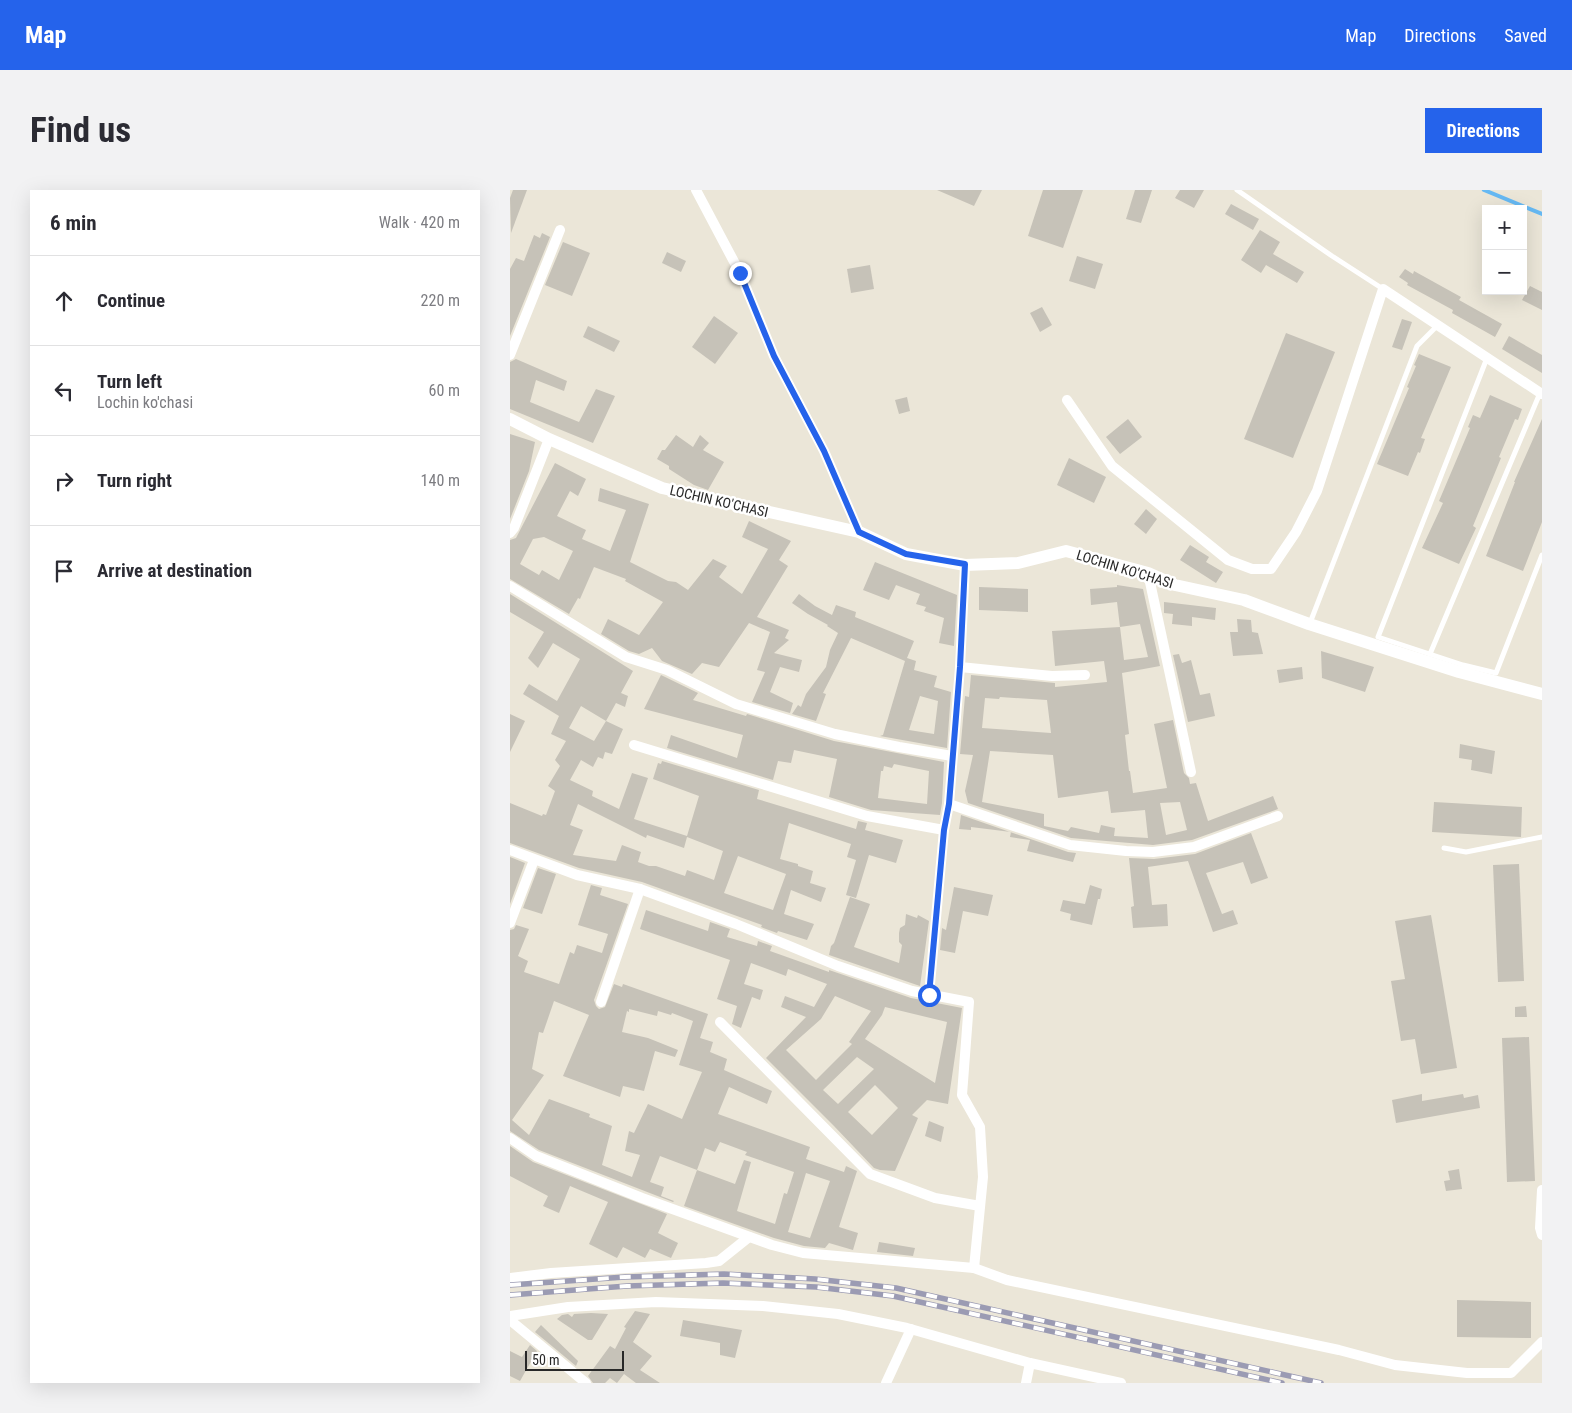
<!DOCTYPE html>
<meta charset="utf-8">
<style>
body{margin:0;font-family:"Roboto Condensed",sans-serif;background:#f2f2f3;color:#2b2b33}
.controls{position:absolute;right:15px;top:15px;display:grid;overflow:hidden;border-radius:0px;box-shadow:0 5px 20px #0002}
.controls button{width:45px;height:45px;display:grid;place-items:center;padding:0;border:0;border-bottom:1px solid #e1e1e2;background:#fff;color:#2b2b33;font:25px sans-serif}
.scale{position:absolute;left:15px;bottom:12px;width:99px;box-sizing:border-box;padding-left:5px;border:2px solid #282828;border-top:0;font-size:14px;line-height:18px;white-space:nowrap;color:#282828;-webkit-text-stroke:4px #fff;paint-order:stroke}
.stop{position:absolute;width:15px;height:15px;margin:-11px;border:4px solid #2563eb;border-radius:50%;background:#fff}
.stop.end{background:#2563eb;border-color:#fff;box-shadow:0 1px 5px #0008}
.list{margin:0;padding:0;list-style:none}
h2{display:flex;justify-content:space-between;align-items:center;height:65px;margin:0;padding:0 20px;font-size:21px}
h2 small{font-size:16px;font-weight:400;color:#7c7c81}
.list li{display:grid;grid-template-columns:32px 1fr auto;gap:15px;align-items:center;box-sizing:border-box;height:90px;padding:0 20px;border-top:1px solid #e1e1e2}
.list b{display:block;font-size:19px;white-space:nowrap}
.list p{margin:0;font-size:16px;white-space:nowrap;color:#7c7c81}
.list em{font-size:16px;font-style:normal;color:#7c7c81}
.icon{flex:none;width:28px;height:28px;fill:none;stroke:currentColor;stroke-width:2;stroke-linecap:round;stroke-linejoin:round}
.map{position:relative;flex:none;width:1032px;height:1193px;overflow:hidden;border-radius:0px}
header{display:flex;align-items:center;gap:30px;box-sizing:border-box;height:70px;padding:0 25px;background:#2563eb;color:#fff}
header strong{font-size:24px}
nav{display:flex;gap:28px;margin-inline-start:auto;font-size:18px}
.intro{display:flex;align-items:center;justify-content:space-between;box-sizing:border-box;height:120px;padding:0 30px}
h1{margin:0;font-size:35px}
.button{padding:12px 22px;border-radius:0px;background:#2563eb;color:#fff;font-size:18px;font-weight:700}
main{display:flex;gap:30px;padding:0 30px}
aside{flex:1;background:#fff;border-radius:0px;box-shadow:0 5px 20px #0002}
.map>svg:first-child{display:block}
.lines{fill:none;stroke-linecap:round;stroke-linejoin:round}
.stream{stroke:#66b9f3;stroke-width:4}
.building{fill:#c6c2b8;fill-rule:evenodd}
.service{stroke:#fff;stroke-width:5}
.minor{stroke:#fff;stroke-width:10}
.tertiary{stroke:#fff;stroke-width:12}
.rail-casing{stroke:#9b9bb3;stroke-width:5.5}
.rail{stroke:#fff;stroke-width:4;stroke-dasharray:11;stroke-linecap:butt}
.route{stroke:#2563eb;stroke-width:6}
.labels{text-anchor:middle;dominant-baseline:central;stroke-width:5;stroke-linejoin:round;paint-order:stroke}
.street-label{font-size:14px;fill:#282828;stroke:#fff}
</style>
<header>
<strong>Map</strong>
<nav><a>Map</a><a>Directions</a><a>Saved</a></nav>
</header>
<div class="intro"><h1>Find us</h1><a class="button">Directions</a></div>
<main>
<aside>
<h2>6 min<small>Walk · 420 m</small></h2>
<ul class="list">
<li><svg class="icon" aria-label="ahead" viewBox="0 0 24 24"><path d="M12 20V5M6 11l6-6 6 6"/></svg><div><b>Continue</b></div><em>220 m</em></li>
<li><svg class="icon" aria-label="left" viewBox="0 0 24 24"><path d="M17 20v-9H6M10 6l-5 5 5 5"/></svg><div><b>Turn left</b><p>Lochin ko'chasi</p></div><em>60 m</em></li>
<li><svg class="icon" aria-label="right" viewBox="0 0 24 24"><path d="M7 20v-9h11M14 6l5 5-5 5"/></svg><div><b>Turn right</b></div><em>140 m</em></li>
<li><svg class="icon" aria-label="arrive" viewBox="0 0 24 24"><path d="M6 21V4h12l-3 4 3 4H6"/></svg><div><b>Arrive at destination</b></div></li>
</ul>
</aside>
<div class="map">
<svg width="1032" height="1193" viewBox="0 0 1032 1193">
<rect width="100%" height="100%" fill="#ebe6d8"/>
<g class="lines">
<polyline class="stream" points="974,0 1032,24"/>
</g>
<g class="building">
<polygon points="3,0 17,0 1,43 0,8"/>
<polygon points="427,0 472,0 464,16"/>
<polygon points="533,0 573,0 553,58 518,46"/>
<polygon points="625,0 642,0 631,33 616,29"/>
<polygon points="670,0 694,0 684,18 665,8"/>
<polygon points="721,14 749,29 743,40 715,24"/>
<polygon points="750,40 770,52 763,64 794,82 787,93 756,75 751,83 731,70"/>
<polygon points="32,43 40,47 0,146 0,79 6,68 14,71 24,45 30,48"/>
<polygon points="53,52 80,63 62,106 35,95"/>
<polygon points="157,62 176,71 171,82 152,73"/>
<polygon points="567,66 593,74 585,99 559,91"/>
<polygon points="360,75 364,99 341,103 337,79"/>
<polygon points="895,79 903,84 904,81 951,107 949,110 992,134 985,147 942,123 943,120 897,95 898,93 889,87"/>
<polygon points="1020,96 1032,102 1032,120 1012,110"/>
<polygon points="532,117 542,135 530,142 520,123"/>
<polygon points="204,126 228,143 205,174 182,157"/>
<polygon points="892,129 902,132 892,160 882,157"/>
<polygon points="78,136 110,151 104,162 73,147"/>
<polygon points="776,143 825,162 783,268 734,249"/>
<polygon points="999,146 1032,165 1032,183 992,159"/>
<polygon points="909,164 941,177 911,248 915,249 910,263 908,262 898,286 867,274 899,198 897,197 906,176 904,175"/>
<polygon points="6,169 57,191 54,201 26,190 20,212 69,232 86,199 105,206 83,253 0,219 0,172"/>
<polygon points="980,205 1012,219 1008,230 1005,229 989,267 991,268 963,336 966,338 949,374 912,358 933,313 929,311 960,238 958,237 963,225 970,228"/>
<polygon points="397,207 400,221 389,224 385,210"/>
<polygon points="618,229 632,247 610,264 596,247"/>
<polygon points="1032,229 1032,332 1013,381 976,366 1005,292 1004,292"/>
<polygon points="0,244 25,252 19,281 0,329"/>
<polygon points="166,245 183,257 190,245 199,253 193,260 214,272 198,300 184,295 159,279 159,276 147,269 152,260 155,260"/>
<polygon points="559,268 596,287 584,313 547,295"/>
<path d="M 45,273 L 76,289 L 68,306 L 60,301 L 47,326 L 76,340 L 72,349 L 100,361 L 116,320 L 88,311 L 90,298 L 139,314 L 120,372 L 158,391 L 166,392 L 178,400 L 203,369 L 217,376 L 209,387 L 232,404 L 258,359 L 232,347 L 239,331 L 281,351 L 269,370 L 278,376 L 247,427 L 279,440 L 275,448 L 279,450 L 264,463 L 292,470 L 289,482 L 270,477 L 260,502 L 283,513 L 280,523 L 242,512 L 255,482 L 247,480 L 260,442 L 239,433 L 209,477 L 192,473 L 182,484 L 152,471 L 142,458 L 129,464 L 119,461 L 91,444 L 98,429 L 129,445 L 153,412 L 115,391 L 116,389 L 84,377 L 70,409 L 68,408 L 59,424 L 0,389 L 0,350 L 6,348 ZM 34,347 L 63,361 L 49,390 L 32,380 L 29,385 L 10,374 L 23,349 Z"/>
<polygon points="636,319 647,329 636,344 624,334"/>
<polygon points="680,355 699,367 696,372 713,382 706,393 670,370"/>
<polygon points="365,372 447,405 444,456 429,453 434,428 414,421 416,417 406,414 410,404 386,395 379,410 353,400"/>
<path d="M 607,395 L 633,399 L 650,476 L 612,483 L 619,544 L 615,545 L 619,581 L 620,581 L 623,603 L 657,598 L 644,534 L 663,530 L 674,583 L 679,588 L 680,594 L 686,593 L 698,631 L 763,606 L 768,619 L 682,650 L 643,655 L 561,648 L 458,613 L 455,601 L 463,565 L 450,564 L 455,506 L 459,507 L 461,485 L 545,493 L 545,497 L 597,492 L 594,471 L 545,476 L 542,441 L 610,437 L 607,412 L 581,415 L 580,399 L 607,397 ZM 630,434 L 638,467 L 614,470 L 610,437 ZM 490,507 L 537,510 L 541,543 L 472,538 L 475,508 L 489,509 ZM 480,561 L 543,565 L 548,608 L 598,601 L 601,623 L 635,620 L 638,648 L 604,646 L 605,638 L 591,635 L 589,643 L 561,637 L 558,641 L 534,636 L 534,624 L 472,612 ZM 670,612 L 677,640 L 656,645 L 650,613 Z"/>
<polygon points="469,397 518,399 518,422 469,420"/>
<path d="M 0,404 L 123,481 L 111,503 L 118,506 L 115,517 L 106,513 L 96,531 L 113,539 L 102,564 L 95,562 L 93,569 L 88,567 L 83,577 L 71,570 L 60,590 L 83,601 L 82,606 L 109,619 L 122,583 L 138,588 L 124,629 L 177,646 L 189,606 L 143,589 L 148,573 L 151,574 L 152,571 L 249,600 L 247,609 L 346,639 L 348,631 L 357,633 L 355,640 L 393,650 L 386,673 L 359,665 L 346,708 L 336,705 L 346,670 L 337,667 L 341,654 L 279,633 L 270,669 L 288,674 L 288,676 L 303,681 L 300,693 L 316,698 L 311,712 L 281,700 L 274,724 L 304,734 L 297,750 L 268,741 L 267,743 L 251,737 L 252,735 L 132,692 L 69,678 L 0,653 L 0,613 L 32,626 L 33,624 L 36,625 L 45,601 L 38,596 L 50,576 L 45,570 L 56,551 L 41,544 L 49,526 L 13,504 L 19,494 L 47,511 L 70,469 L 43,453 L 28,478 L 18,468 L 34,442 L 0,422 ZM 71,516 L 96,531 L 84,551 L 59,538 ZM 68,614 L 136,648 L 137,645 L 174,658 L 177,647 L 213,661 L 204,690 L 177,680 L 175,686 L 146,676 L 139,676 L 128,672 L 131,662 L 112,655 L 106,671 L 63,665 L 73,640 L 60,635 ZM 228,666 L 276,684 L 263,720 L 214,703 Z"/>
<path d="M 289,404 L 305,416 L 322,425 L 326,415 L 346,422 L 345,427 L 404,451 L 397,468 L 406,471 L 404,480 L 427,486 L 424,497 L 441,502 L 437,558 L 370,546 L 373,545 L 395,471 L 341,448 L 313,503 L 316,504 L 306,531 L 282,524 L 288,515 L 291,517 L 296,504 L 316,477 L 320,460 L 328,443 L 317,436 L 318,435 L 298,424 L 282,413 ZM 410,506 L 428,511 L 424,544 L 399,540 Z"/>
<polygon points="654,412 706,418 705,430 682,427 682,436 662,434 663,424 654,423"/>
<polygon points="727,429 741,430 742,442 748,443 753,464 723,466 720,442 728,442"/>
<polygon points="811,461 864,477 855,502 812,488"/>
<polygon points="669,464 672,473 681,470 690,505 700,503 705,526 678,532 663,465"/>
<polygon points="792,477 793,489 769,493 767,480"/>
<path d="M 151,485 L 188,503 L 183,510 L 236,526 L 237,524 L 324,551 L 434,572 L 432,613 L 430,625 L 361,620 L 319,607 L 327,569 L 284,560 L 281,573 L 268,571 L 263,590 L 157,558 L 161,545 L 227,568 L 233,545 L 134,519 ZM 384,574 L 419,581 L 417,614 L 368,608 L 371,581 L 373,581 L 374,576 L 382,578 Z"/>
<polygon points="0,524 15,531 0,562"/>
<polygon points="950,554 985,561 982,584 961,580 962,570 949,568"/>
<polygon points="924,612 1012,617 1011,647 922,642"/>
<polygon points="451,625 558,662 566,663 563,672 517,661 520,650 500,647 501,642 461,637 461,640 449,639"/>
<polygon points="741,643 758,688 741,694 733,672 696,683 712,724 723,720 728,734 703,742 678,671 638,677 642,715 657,714 658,736 623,738 621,717 624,716 619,668 644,669 685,664"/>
<polygon points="0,667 15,673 0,714"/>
<polygon points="1009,674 1014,791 988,792 983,675"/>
<polygon points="28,678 46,684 32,724 13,718"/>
<path d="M 81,695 L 92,698 L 90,705 L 118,714 L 84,810 L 86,816 L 89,819 L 95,817 L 104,794 L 112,797 L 113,794 L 198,824 L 190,848 L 203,852 L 200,862 L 217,869 L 214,880 L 262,901 L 257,914 L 219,897 L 208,924 L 300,957 L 296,969 L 334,982 L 336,976 L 347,981 L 329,1037 L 348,1043 L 343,1060 L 319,1053 L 315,1058 L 294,1056 L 264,1048 L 174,1016 L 187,980 L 150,966 L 140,992 L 154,997 L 151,1006 L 164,1011 L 163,1012 L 29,960 L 0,941 L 0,740 L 4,739 L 6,735 L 19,739 L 8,766 L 18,771 L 14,782 L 49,794 L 60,762 L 64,764 L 67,755 L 92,763 L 98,744 L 68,735 ZM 44,811 L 79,825 L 53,886 L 110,907 L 113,896 L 134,901 L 145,861 L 165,867 L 168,860 L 138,848 L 112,842 L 117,821 L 119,822 L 119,819 L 147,826 L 148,821 L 161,825 L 162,823 L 183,831 L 169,875 L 192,882 L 172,929 L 138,914 L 124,943 L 119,941 L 115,961 L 130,965 L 122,987 L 92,975 L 102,936 L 79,927 L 80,924 L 39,909 L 19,945 L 2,930 L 34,885 L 22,879 L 29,842 L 33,843 ZM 210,952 L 237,962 L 235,965 L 284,982 L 277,1004 L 274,1003 L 265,1034 L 227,1021 L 241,972 L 234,970 L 225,994 L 187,980 L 195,958 L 205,962 ZM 296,983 L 320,991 L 300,1048 L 278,1042 Z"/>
<polygon points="580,695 592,699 590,709 588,709 582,735 560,730 561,724 550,721 553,710 575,714"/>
<polygon points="444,697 483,705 478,726 453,721 445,763 430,760 432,738 436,740"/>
<polygon points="340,707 360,714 344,757 389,773 392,755 389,752 389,743 390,738 395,735 396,724 407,728 408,725 419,731 410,796 319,765 321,756 324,753"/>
<path d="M 136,720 L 198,741 L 200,732 L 220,739 L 217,747 L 247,756 L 248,751 L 262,756 L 260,761 L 319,782 L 319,780 L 401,808 L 452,818 L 438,914 L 417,910 L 402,925 L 408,928 L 385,981 L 370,980 L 364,978 L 324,936 L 256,868 L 296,827 L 271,817 L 275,806 L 304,817 L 317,794 L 278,779 L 276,786 L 241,773 L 234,794 L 253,800 L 250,810 L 242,807 L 231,838 L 222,834 L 227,816 L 207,809 L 220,770 L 130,739 ZM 325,806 L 361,821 L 339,852 L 342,854 L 306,890 L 276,860 L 311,829 ZM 375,817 L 437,832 L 425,893 L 355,849 L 372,825 ZM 347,867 L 364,879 L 328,914 L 313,900 ZM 365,895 L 388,918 L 362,945 L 338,922 Z"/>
<polygon points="921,725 947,878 911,884 905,849 891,851 881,791 895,789 885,731"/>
<polygon points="1016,816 1017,827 1005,827 1005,817"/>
<polygon points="1019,847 1025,991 997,992 992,848"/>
<polygon points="912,904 912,911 953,904 954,908 968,905 970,918 886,933 882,910"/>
<polygon points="419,931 434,937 431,952 415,946"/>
<polygon points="0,956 23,972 157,1024 148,1043 168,1053 161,1068 140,1059 135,1068 113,1057 107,1068 79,1054 98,1012 60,996 49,1023 33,1016 38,1006 0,986"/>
<polygon points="949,979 952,999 936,1001 934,991 940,990 938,981"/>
<polygon points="369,1052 405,1058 403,1066 367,1062"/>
<polygon points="947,1110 1021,1112 1021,1148 947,1147"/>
<polygon points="125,1121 140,1124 123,1152 142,1166 130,1180 150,1193 126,1193 114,1184 107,1193 100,1188 95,1193 83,1193 78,1186 100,1156 105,1159 116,1138 114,1137"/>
<polygon points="81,1123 98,1124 82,1150 78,1150 47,1129 52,1125 58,1124 62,1127 64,1124"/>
<polygon points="173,1130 232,1140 225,1168 210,1165 210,1153 170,1146"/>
<polygon points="31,1135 68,1171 66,1176 25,1142"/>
<polygon points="20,1155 27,1161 10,1191 0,1186 0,1161 12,1167"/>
</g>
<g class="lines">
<g class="service">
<polyline points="727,0 822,66 873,99"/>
<polyline points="977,168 868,447 953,475 986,483 1032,365"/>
<polyline points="800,433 907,156 928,135"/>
<polyline points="920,464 1030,203"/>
<polyline points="934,658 956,662 1032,647"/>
</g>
<g class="minor">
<polyline points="186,0 230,83 264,166 314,261 349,342"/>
<polyline points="0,165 50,40"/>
<polyline points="557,210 602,276 718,370 742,379 761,379 786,342 807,301 873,99 1032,204"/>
<polyline points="0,343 4,338 39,249"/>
<polyline points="638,383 681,582"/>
<polyline points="0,396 116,467 157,480 226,514 325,544 389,557 442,566"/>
<polyline points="450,477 542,486 575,485"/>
<polyline points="124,555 357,626 434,640"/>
<polyline points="439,614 560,655 616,661 643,662 684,657 768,626"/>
<polyline points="0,660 67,685 130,699 226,734 328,776 402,801 459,812 452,905 470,937 473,987 464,1078"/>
<polyline points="0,733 24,670"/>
<polyline points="419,805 434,640 439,614 450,477 455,375"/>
<polyline points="91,812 130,699"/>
<polyline points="210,832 360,984 425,1008 470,1016"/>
<polyline points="0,948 26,966 132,1008 262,1055 293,1063 464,1078 497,1090 829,1160 885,1175 957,1183 1001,1183 1032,1152"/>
<polyline points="1032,1000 1030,1038 1032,1045"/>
<polyline points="0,1088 41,1083 196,1073 209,1071 239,1047"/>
<polyline points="0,1126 58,1117 146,1112 253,1116 328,1124 397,1138 520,1173"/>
<polyline points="0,1130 76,1193"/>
<polyline points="376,1193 401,1139"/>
<polyline points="516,1193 520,1173 611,1193"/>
</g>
<polyline class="tertiary" points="0,229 39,249 152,298 349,342 396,364 455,375 508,373 556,361 638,383 665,395 734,410 799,434 949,482 1032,504"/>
<defs>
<g id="rail">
<polyline points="0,1095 115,1087 214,1084 305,1089 386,1098 811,1193"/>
<polyline points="0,1105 117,1096 213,1093 306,1097 383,1106 772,1193"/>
</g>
</defs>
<use href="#rail" class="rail-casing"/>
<use href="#rail" class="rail"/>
</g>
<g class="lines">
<polyline class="route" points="230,83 264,166 314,261 349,342 396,364 455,374 450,477 439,614 434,640 419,805"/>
</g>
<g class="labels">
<g class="street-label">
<text transform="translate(209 311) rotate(13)">LOCHIN KO'CHASI</text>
<text transform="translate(615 379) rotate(17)">LOCHIN KO'CHASI</text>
</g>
</g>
</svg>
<div class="controls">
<button>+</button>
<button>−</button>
</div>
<div class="scale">50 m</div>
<div class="stop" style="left:419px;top:805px"></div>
<div class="stop end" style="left:230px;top:83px"></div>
</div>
</main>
